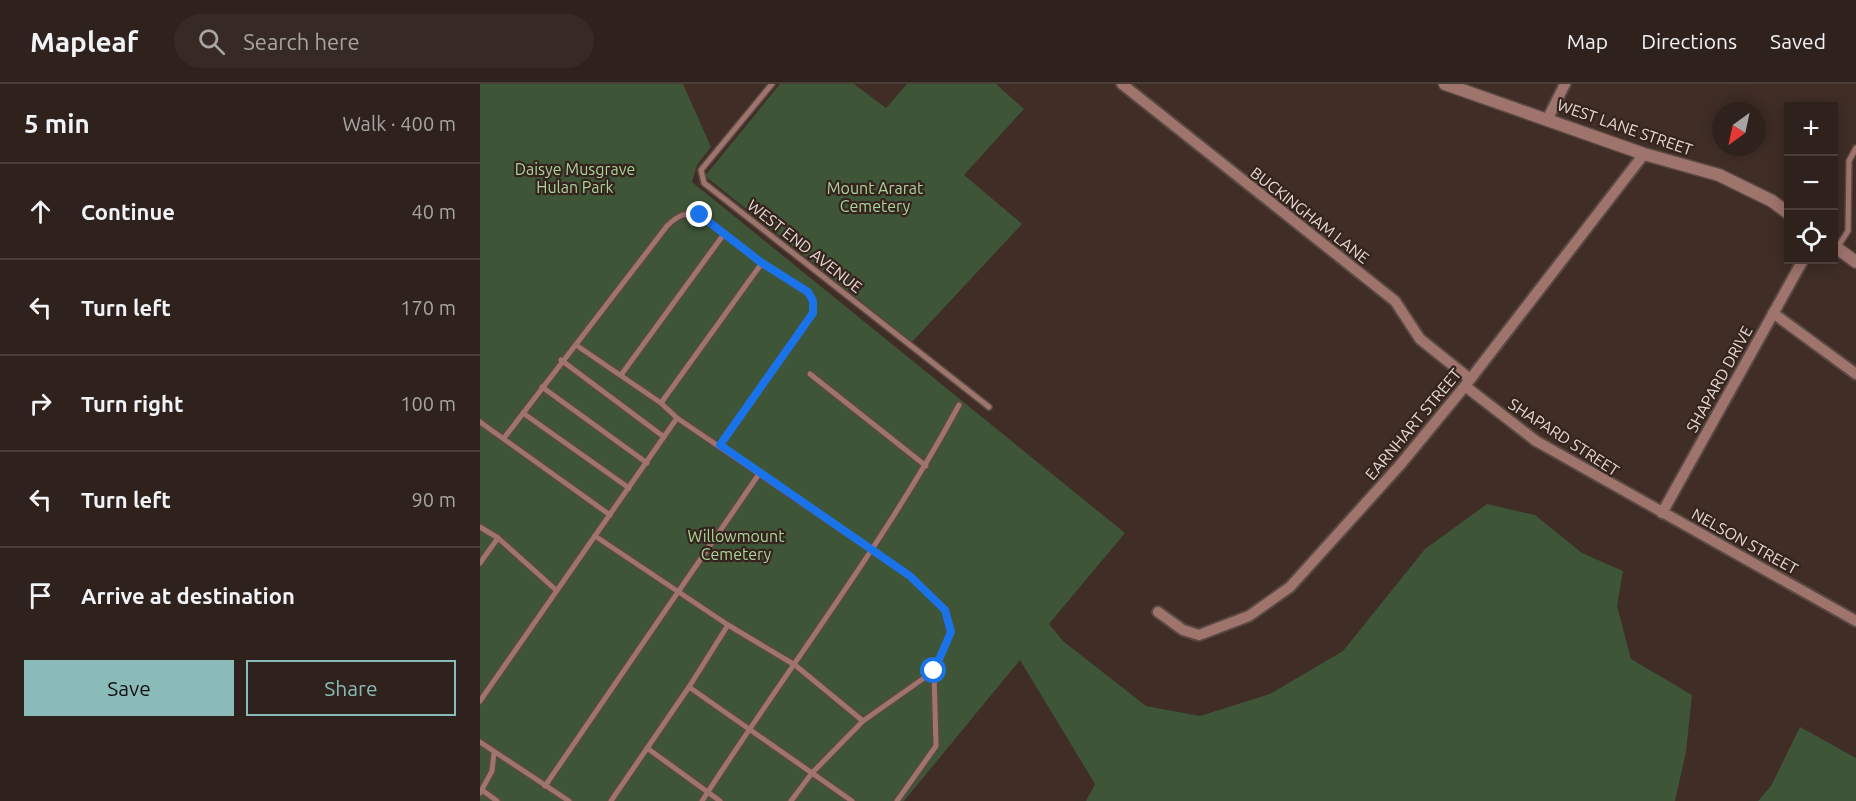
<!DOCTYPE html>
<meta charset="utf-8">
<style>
body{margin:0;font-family:Ubuntu,sans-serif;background:#372a25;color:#f1f3f6}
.controls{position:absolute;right:18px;top:18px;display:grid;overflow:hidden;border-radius:0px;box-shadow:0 3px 15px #0003}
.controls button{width:54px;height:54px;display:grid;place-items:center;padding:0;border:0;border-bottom:2px solid #4a3f3b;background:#2f221c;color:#f1f3f6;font:30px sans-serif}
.compass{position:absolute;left:1232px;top:18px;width:54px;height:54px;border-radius:50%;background:#2f221c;box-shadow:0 3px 15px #0003;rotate:213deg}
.stop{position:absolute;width:18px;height:18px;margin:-14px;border:4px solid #1a73e8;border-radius:50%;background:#fff}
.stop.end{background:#1a73e8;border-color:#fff;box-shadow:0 2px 6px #0008}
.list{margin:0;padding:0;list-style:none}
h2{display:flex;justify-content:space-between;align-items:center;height:78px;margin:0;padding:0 24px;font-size:26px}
h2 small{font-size:20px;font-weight:400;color:#a7a4a3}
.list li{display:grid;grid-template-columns:39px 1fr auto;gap:18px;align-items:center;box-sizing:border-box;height:96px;padding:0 24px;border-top:2px solid #4a3f3b}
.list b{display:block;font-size:22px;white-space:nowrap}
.list em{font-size:20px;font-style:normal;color:#a7a4a3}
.actions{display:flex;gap:12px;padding:18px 24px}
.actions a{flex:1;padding:14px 0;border:2px solid #8bbbb9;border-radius:0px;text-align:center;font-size:21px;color:#8bbbb9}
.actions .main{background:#8bbbb9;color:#111}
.icon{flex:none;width:33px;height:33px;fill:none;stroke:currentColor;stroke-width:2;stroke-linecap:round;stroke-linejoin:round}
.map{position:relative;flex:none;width:1376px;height:717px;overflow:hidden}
header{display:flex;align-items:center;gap:36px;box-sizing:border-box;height:84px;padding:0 30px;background:#2f221c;border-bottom:2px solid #4a3f3b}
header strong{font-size:28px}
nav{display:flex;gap:33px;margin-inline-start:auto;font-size:21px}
.search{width:420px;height:54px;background:#372a25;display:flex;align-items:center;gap:15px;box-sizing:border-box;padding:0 21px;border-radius:33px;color:#a7a4a3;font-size:22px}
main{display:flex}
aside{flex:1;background:#2f221c}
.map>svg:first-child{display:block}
.green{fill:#3f5538}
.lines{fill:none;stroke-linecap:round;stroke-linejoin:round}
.service-casing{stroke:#5a4942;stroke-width:8}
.minor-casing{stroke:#5a4942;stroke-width:14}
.tertiary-casing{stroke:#5a4942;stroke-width:15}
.service{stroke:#9e746d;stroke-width:5}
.minor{stroke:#9e746d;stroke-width:10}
.tertiary{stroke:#9e746d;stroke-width:12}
.route{stroke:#1a73e8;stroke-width:8}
.labels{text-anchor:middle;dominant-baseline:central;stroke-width:4.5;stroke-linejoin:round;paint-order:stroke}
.street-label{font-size:16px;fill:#e5d9d4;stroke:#35231d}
.park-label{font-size:16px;fill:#aad59b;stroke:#35231d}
</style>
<header>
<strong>Mapleaf</strong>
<div class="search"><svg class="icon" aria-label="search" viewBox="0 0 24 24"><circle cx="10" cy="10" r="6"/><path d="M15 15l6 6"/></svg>Search here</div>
<nav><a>Map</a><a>Directions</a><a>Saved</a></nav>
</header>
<main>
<aside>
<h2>5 min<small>Walk · 400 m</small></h2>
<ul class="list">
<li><svg class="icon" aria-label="ahead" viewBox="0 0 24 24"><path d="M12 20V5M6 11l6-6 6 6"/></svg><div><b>Continue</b></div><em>40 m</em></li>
<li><svg class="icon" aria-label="left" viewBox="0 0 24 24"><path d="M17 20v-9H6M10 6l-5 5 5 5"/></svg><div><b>Turn left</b></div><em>170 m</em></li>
<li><svg class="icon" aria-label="right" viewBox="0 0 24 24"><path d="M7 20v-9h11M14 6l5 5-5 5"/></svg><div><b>Turn right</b></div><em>100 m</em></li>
<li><svg class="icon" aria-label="left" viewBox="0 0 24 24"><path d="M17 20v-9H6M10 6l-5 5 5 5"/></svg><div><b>Turn left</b></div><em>90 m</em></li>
<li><svg class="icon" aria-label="arrive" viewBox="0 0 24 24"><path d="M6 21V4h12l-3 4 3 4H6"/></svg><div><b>Arrive at destination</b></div></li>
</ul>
<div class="actions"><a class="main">Save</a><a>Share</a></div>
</aside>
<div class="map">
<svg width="1376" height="717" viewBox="0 0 1376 717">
<rect width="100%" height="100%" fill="#3f2d26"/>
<g class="green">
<polygon points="0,0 203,0 231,63 217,81 212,98 645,449 569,540 583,557 666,622 720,632 790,610 863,567 945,465 1007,420 1055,431 1102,469 1143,487 1137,522 1151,575 1212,611 1206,668 1195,717 606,717 615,700 540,576 424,717 0,717"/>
<polygon points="300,0 374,0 406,24 427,0 516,0 544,25 484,91 542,140 432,258 225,92"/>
<polygon points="1320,643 1376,674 1376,717 1278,717 1291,702"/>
</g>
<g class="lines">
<defs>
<g id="service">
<polyline points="292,0 221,86 224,99 509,323"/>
<polyline points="1357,164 1368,147 1369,77 1376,64"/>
<polyline points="96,261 181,319 197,334 430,492 465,526 471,548 454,587 383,637 332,689 311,717"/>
<polyline points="81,276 184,353"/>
<polyline points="330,290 446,382"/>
<polyline points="141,291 244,150"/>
<polyline points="62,303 167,379"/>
<polyline points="181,319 282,179"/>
<polyline points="43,329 149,404"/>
<polyline points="0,338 130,431"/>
<path d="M 24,354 L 187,142 C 198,131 205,128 220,131 L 282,179 L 328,208 L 333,217 L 333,229 L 240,361"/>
<polyline points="0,443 18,454 76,506"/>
<polyline points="115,452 248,541 315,581 383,637"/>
<polyline points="0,479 18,454"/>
<polyline points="209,603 372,717"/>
<polyline points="0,617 197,334"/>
<polyline points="0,658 89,717"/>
<polyline points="167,664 240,717"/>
<polyline points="65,702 279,390"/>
<polyline points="2,706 17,717"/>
<polyline points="0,709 12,687 14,669"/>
<polyline points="131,717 209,603 248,541"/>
<path d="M 222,717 C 307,585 404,460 479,321"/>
<polyline points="417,717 456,662 454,587"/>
</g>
<g id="minor">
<polyline points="642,0 915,217 940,255 990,295"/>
<polyline points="1068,34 1085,0"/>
<polyline points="1293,229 1376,290"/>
<polyline points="985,302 1056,357 1376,537"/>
<polyline points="1182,429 1323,176"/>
<polyline points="678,528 703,546 719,551 769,532 810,503 920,381 985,302 1164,70"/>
</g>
<g id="tertiary">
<polyline points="965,0 1164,70 1239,91 1292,117 1308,129"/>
<polyline points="1354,162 1376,178"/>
</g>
</defs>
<use href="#service" class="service-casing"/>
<use href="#minor" class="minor-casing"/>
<use href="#tertiary" class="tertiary-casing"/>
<use href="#service" class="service"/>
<use href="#minor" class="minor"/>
<use href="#tertiary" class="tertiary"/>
</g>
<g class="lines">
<polyline class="route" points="220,131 282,179 328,208 333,217 333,229 240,361 430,492 465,526 471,548 454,587"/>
</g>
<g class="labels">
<g class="street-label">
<text transform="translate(1145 43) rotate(19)">WEST LANE STREET</text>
<text transform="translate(830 131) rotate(38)">BUCKINGHAM LANE</text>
<text transform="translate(325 162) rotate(38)">WEST END AVENUE</text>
<text transform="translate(1239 295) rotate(-61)">SHAPARD DRIVE</text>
<text transform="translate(933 340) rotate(-50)">EARNHART STREET</text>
<text transform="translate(1084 353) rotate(33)">SHAPARD STREET</text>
<text transform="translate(1265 457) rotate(29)">NELSON STREET</text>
</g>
<g class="park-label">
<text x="95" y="85">Daisye Musgrave<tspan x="95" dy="18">Hulan Park</tspan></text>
<text x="395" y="104">Mount Ararat<tspan x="395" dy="18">Cemetery</tspan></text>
<text x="256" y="452">Willowmount<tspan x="256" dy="18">Cemetery</tspan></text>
</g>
</g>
</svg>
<div class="controls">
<button>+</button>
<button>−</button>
<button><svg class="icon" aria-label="locate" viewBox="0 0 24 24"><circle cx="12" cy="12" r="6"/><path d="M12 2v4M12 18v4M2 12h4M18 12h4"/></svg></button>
</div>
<svg class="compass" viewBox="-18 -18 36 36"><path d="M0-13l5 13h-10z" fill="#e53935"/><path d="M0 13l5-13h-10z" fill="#a7a4a3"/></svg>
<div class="stop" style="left:454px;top:587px"></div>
<div class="stop end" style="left:220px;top:131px"></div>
</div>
</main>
